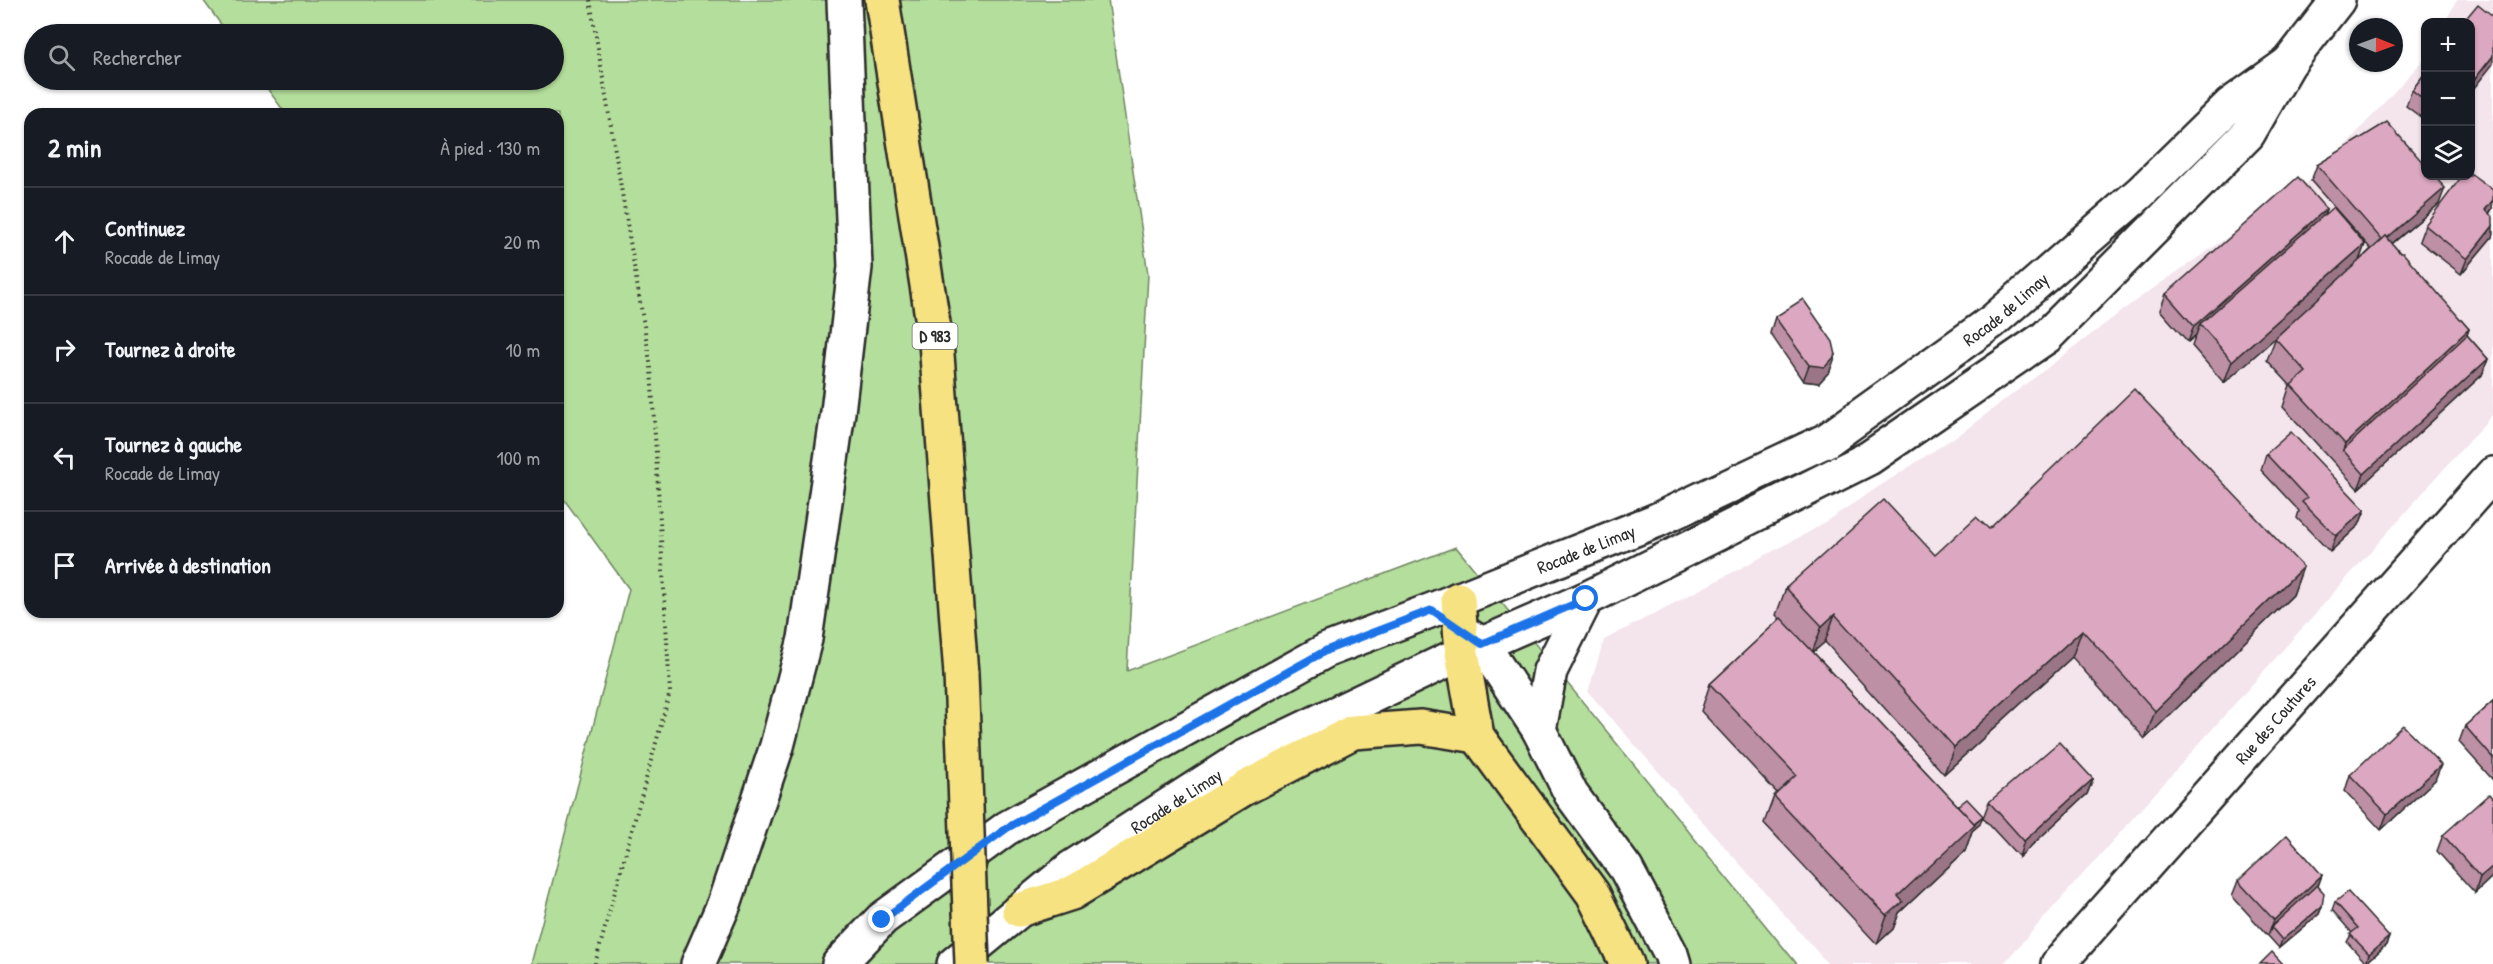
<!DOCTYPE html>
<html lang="fr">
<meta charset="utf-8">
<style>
body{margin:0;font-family:"Patrick Hand",sans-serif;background:#242831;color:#f1f3f6}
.controls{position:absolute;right:18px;top:18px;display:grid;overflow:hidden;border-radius:12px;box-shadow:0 2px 4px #0004}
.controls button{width:54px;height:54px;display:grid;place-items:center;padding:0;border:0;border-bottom:2px solid #363941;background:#171b24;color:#f1f3f6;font:30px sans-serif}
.compass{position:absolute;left:2349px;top:18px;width:54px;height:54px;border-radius:50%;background:#171b24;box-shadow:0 2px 4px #0004;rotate:91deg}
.stop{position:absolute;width:18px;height:18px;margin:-14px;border:4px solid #1a73e8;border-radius:50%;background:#fff}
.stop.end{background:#1a73e8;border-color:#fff;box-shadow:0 2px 6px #0008}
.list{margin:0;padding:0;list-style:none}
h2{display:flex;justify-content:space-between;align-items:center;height:78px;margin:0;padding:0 24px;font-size:26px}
h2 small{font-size:20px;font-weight:400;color:#9ea1a6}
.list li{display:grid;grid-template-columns:39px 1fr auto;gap:18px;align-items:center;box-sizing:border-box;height:108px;padding:0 24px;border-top:2px solid #363941}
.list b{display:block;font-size:22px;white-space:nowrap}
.list p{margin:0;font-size:20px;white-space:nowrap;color:#9ea1a6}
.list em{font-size:20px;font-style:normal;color:#9ea1a6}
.icon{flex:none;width:33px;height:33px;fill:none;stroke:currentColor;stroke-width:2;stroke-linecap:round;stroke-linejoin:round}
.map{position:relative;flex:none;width:2493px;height:964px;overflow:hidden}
.search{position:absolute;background:#171b24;box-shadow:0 2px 4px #0004;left:24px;top:24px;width:540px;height:66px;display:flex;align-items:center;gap:15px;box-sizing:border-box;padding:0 21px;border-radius:33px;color:#9ea1a6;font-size:22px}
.panel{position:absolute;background:#171b24;box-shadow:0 2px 4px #0004;left:24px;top:108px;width:540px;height:510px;border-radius:18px}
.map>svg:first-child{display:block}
.built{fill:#f4e5ec}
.green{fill:#b4de9b;stroke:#708463;stroke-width:1.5}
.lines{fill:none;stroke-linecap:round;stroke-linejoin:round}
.minor-casing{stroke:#2b2b2b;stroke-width:38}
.secondary-casing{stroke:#2b2b2b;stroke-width:38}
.primary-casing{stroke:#2b2b2b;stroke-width:38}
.path{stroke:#2b2b2b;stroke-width:4;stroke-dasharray:1.5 4.5;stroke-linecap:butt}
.minor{stroke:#fff;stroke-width:33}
.secondary{stroke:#fff;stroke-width:33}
.primary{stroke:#f7e281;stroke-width:33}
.primary-bridge-casing{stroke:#2b2b2b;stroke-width:38;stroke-linecap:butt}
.primary-bridge{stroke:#f7e281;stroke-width:33}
.wall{fill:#bd90a5;stroke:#2b2b2b;stroke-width:1.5}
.shaded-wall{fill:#9a7586;stroke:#2b2b2b;stroke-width:1.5}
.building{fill:#dca7c0;stroke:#2b2b2b;stroke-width:1.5}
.route{stroke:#1a73e8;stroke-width:8}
.labels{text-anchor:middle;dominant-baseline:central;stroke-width:6;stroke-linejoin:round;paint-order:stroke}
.shield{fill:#fff;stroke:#6b6b6b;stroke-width:1.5}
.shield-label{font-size:16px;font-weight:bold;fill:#2b2b2b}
.street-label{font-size:18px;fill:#2b2b2b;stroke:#fff}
</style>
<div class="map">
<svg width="2493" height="964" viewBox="0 0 2493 964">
<rect width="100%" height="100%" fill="#fff"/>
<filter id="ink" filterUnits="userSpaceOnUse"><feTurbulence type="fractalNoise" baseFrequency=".0167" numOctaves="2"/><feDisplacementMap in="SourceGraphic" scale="12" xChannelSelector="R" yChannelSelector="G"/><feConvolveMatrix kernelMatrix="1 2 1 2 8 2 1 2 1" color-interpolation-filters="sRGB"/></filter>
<g filter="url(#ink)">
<polygon class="built" points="2457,0 2493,0 2493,414 2003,964 1828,964 1588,692 1604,640 1811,531 1964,431 2135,301 2319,174 2425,58 2426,176 2470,176 2470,22 2445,22"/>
<polygon class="green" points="203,0 1108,0 1148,274 1127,671 1456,547 1797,964 531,964 629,589 558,491 558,114 286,114 261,80 554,80 554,34 228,34"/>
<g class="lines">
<defs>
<g id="minor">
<path id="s1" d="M 2058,964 L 2493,474"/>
</g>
<g id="secondary">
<polyline points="1586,599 1550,671 1539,730 1571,794 1626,869 1671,954 1674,964"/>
<polyline points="1464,633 1482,644 1539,730"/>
<polyline points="698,964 724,904 777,746 805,639 838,412 855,267 844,0"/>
<path id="s2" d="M 839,964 L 882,919 L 1007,828 L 1327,650 L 1432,610 L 1655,521 L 1827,440 L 1993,321 L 2141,192 L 2230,105 L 2289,63"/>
<path id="s3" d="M 954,964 L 1071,868 L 1242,758 L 1462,653 L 1586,599 L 1869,458 L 2046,337 L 2248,134 L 2289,63 L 2338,0"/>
</g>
<g id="primary">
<polyline points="882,0 936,342 961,674"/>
<polyline points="1458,599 1462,653 1477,736 1593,894 1627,964"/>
<polyline points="1019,910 1072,893 1245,788 1353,732 1421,727 1477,736"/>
</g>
</defs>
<use href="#minor" class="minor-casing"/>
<use href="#secondary" class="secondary-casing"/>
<use href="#primary" class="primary-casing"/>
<polyline class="path" points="590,0 651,368 670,692 595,964"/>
<use href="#minor" class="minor"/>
<use href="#secondary" class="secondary"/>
<use href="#primary" class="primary"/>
<defs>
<polyline id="primary-bridge" points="961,674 972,964"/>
</defs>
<use href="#primary-bridge" class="primary-bridge-casing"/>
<use href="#primary-bridge" class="primary-bridge"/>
</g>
<g class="wall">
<polygon points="2426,72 2426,121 2406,106 2412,90"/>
<polygon points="2317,165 2439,204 2392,244 2469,329 2467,335 2488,359 2482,375 2358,489 2283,407 2290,385 2267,360 2276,337 2224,383 2192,346 2196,335 2188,342 2160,310 2166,294 2326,209 2324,215 2365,244 2359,261 2371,249 2311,181"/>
<polygon points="2492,209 2489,214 2492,237 2461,274 2419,241 2425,225"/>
<polygon points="1775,317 1830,371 1819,383 1803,381 1770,333"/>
<polygon points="2266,454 2365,510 2359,525 2330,552 2297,518 2299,511 2261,470"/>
<polygon points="1989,529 2303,567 2293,595 2145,739 2072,657 1944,774 1825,642 1813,652 1958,806 1980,824 1972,831 1965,851 1899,913 1893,929 1877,944 1764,823 1774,796 1777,793 1701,711 1710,684 1780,619 1776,615 1786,588 1935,555"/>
<polygon points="2493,701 2493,780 2459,742 2465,726"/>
<polygon points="2350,775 2435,780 2381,830 2345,791"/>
<polygon points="2093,779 2087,794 2019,857 1983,818 1989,802"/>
<polygon points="2443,835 2493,876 2475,893 2437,851"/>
<polygon points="2322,875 2318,886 2322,906 2319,914 2279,948 2232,896 2238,881"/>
<polygon points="2335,902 2389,937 2386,945 2366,963 2347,942 2352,933 2332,910"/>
</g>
<g class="shaded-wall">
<polygon points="2493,56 2493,64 2470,93 2470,85"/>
<polygon points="2445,188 2439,204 2377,256 2383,241"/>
<polygon points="2493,200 2492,209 2479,226 2485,210"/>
<polygon points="2326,209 2320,225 2200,324 2196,335 2188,342 2194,326"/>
<polygon points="2493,226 2493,233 2492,237 2461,274 2467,259"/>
<polygon points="2365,244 2357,266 2224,383 2232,361"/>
<polygon points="2469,329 2461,351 2343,450 2345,444"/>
<polygon points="1836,355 1830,371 1819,383 1803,381 1809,365"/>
<polygon points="2488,359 2482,375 2358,489 2364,474"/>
<polygon points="2365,510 2359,525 2330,552 2336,536"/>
<polygon points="2303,567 2293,595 2145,739 2155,711"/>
<polygon points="1835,614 1825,642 1812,653 1822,626"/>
<polygon points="2082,630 2072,657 1944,774 1954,747"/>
<polygon points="2441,765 2435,780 2381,830 2387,814"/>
<polygon points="2093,779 2087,794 2019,857 2024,841"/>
<polygon points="1983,816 1980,824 1972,831 1965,851 1899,913 1893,929 1877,944 1887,916 1898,896 1969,828"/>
<polygon points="2493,866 2493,876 2475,893 2480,877"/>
<polygon points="2322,875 2316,891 2271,927 2268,935 2274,920"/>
<polygon points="2322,906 2319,914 2279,948 2282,940"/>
<polygon points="2389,937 2386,945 2366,963 2369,954"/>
</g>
<g class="building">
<polygon points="2478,4 2493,16 2493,56 2470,85 2470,22 2463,22"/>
<polygon points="2426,72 2426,101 2412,90"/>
<polygon points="2387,122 2426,166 2426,176 2434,176 2445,188 2387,238 2386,236 2382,240 2317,165"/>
<polygon points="2470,173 2493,190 2493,200 2485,210 2493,217 2493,226 2467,259 2425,225 2462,176 2470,176"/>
<polygon points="2298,177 2326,209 2194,326 2166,294"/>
<polygon points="2333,207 2365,244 2232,361 2200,324"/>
<polygon points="2386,236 2400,253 2403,253 2469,329 2345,444 2291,385 2306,372 2275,338"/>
<polygon points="1803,299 1833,342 1836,355 1825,367 1809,365 1775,317"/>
<polygon points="2467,335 2488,359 2364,474 2343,450"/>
<polygon points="2134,389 2303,567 2155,711 2082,630 1954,747 1835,614 1822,626 1786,588 1884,500 1935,555 1976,517 1989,529"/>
<polygon points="2291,432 2365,510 2336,536 2302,502 2307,498 2266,454"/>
<polygon points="1781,618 1975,824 1898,896 1903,902 1887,916 1774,796 1796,775 1710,684"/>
<polygon points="2493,701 2493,758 2465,726"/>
<polygon points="2403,725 2441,765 2387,814 2350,775"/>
<polygon points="2059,742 2093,779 2024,841 1989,802"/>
<polygon points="2489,794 2493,799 2493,866 2480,877 2443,835"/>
<polygon points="1967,799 1983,816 1974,823 1958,806"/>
<polygon points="2287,835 2322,875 2274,920 2238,881"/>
<polygon points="2317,885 2324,893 2322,906 2282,940 2271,927"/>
<polygon points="2348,892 2389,937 2369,954 2350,934 2358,928 2335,902"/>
<polygon points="2272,952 2283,964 2260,964"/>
</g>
</g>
<g class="lines" filter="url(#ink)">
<polyline class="route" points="882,920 1007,828 1327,650 1432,610 1482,644 1586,599"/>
</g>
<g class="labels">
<rect class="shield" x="912.5" y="323" width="45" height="26" rx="4.5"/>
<g class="shield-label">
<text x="935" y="336">D 983</text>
</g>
<g class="street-label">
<text stroke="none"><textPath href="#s2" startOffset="1347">Rocade de Limay</textPath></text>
<text stroke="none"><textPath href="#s2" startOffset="861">Rocade de Limay</textPath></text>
<text stroke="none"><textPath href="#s1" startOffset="327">Rue des Coutures</textPath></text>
<text stroke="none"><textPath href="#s3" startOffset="276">Rocade de Limay</textPath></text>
</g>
</g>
</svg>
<div class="controls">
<button>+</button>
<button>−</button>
<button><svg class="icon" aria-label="layers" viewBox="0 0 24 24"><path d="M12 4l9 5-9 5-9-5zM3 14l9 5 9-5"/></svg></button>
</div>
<svg class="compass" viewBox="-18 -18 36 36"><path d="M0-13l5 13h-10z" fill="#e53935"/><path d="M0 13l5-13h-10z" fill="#9ea1a6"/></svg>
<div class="stop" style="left:1586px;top:599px"></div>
<div class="stop end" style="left:882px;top:920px"></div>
<div class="search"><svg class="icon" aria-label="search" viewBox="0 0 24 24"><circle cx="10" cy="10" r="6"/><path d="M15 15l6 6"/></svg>Rechercher</div>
<section class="panel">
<h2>2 min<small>À pied · 130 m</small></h2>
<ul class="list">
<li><svg class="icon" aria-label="ahead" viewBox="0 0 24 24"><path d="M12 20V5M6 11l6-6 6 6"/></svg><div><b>Continuez</b><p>Rocade de Limay</p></div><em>20 m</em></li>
<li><svg class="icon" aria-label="right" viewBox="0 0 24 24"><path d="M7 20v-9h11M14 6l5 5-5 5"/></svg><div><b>Tournez à droite</b></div><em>10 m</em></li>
<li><svg class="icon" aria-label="left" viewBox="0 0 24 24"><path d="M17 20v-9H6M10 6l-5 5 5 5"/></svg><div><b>Tournez à gauche</b><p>Rocade de Limay</p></div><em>100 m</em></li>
<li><svg class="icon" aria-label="arrive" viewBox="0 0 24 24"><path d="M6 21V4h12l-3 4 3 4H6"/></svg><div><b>Arrivée à destination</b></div></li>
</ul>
</section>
</div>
